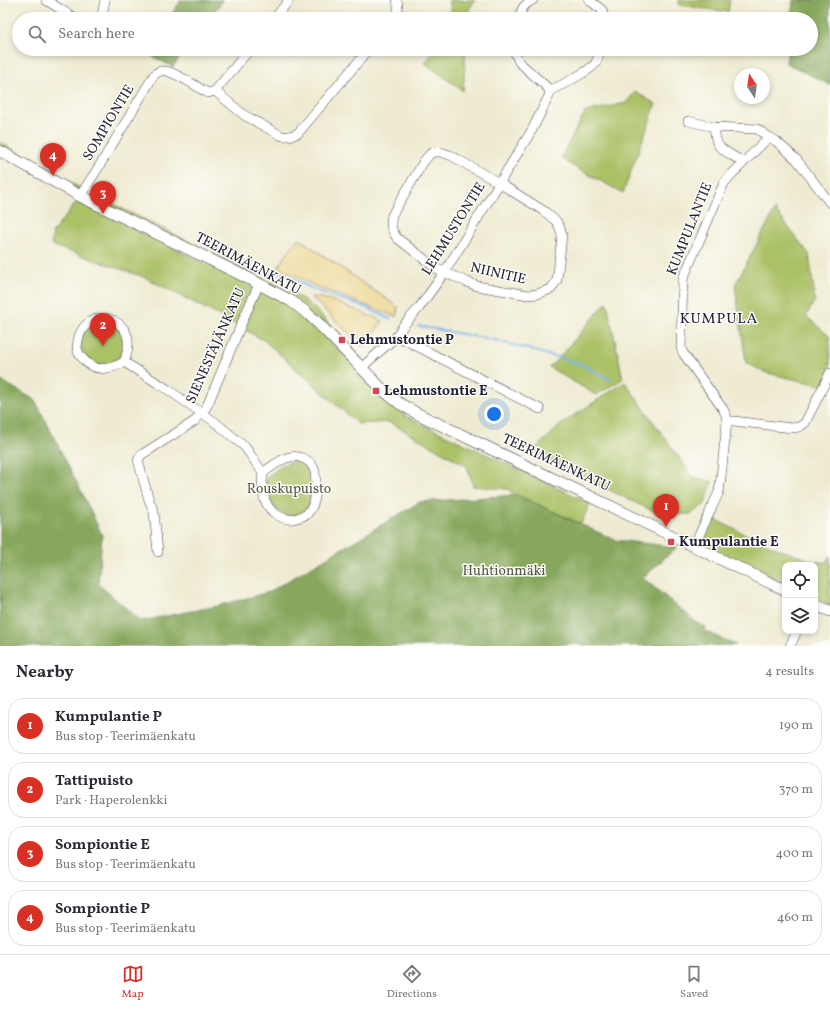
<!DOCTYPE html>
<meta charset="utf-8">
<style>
body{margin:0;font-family:Vollkorn,serif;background:#f2f2f3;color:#2b2b33}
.controls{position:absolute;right:12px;bottom:12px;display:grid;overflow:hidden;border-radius:8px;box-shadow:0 2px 6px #0003}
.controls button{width:36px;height:36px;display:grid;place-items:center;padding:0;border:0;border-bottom:1px solid #e1e1e2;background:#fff;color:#2b2b33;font:20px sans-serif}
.compass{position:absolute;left:734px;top:68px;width:36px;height:36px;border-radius:50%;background:#fff;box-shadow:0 2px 6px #0003;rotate:347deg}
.you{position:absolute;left:494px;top:414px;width:14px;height:14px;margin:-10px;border:3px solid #fff;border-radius:50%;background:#1a73e8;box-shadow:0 0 0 6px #1a73e833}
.badge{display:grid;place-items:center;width:26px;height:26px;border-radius:50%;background:#d93025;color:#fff;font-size:13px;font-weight:700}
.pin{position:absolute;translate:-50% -33px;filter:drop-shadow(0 1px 2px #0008)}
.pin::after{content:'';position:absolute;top:21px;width:14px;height:12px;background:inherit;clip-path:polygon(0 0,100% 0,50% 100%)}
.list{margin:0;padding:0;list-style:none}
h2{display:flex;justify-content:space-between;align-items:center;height:52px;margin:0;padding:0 16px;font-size:17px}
h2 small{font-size:13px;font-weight:400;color:#7c7c81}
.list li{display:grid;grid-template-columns:26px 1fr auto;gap:12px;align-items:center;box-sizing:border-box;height:56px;margin:0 8px 8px;padding:0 8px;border:1px solid #e1e1e2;border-radius:16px}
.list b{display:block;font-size:15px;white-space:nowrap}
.list p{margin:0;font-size:13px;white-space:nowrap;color:#7c7c81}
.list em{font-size:13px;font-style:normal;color:#7c7c81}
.icon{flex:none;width:22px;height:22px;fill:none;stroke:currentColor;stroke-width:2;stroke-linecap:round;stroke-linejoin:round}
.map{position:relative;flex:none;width:830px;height:646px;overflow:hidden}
.search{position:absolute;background:#fff;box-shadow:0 2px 6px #0003;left:12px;right:12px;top:12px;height:44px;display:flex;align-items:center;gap:10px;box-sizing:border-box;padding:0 14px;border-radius:22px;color:#7c7c81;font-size:15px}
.sheet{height:308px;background:#fff}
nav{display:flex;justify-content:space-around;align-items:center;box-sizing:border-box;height:56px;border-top:1px solid #e1e1e2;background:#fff;font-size:11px;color:#7c7c81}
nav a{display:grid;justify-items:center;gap:2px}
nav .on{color:#d93025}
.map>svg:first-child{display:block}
.green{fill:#aac166;stroke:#667250}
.forest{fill:#87a75b;stroke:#54644b}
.sand{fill:#eeda9e;stroke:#887e6c}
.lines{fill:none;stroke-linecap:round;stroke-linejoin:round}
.stream{stroke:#7ab3ea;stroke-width:2}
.minor-casing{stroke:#414052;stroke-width:10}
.tertiary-casing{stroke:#414052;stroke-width:12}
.minor{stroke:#fff;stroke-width:9}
.tertiary{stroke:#fff;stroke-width:11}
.poi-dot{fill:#d1495b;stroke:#fdfcf7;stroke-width:1.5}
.labels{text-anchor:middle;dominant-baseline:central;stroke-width:3;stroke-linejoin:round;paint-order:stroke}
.street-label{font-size:14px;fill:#22223b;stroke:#fdfcf7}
.poi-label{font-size:14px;font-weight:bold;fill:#22223b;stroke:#fdfcf7;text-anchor:start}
.park-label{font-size:14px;fill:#525a4a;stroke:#fdfcf7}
.neighbourhood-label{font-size:15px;letter-spacing:1px;fill:#22223b;stroke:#fdfcf7}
</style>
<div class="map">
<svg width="830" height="646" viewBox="0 0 830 646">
<rect width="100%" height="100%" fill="#fdfcf7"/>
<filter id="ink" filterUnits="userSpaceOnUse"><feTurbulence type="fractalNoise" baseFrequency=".025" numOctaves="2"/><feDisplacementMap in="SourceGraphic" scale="8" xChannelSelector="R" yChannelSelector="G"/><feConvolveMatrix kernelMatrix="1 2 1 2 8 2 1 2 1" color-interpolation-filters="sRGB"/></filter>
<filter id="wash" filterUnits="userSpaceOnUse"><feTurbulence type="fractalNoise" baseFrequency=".012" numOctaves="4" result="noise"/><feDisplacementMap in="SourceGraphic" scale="16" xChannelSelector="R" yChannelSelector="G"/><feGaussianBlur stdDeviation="0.9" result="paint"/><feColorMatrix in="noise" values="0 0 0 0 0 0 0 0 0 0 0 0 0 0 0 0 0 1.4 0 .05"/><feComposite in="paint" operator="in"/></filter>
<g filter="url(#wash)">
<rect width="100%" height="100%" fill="#efebd2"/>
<g class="green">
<polygon points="449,0 475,0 469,9 469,19 453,19"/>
<polygon points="679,0 730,0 728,12 679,5"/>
<polygon points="436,49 466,49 463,91 425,63"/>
<polygon points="635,92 656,104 623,193 573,166 561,158 585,112 626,103"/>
<polygon points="0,142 82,189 79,190 0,146"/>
<polygon points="91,195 95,195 216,255 301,298 314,308 348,343 364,360 359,359 324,323 94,199"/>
<polygon points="77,201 275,297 301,314 406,413 403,415 590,503 581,524 517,495 507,489 473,486 467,466 389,422 358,424 265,341 222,317 144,277 51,245 53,232"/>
<polygon points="775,210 809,254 815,300 806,316 830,337 830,374 824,386 767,373 746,363 735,285"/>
<polygon points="607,302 623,379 596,395 549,367 558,359"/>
<circle cx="103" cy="344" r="22"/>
<polygon points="625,382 692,476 712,482 705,504 691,514 661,515 535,454 534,450 564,422"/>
<polygon points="297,460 304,462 311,469 313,492 309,505 303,512 292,516 285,516 271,505 266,493 266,478 282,465"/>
<path d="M 707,516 C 737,530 765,545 796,555 C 805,558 816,563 826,562 L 830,556 L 830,606 L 815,599 L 815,565 L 785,565 L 785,584 L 696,542 Z"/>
</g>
<g class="forest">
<polygon points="181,0 223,0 209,19 169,19"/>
<polygon points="793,0 830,0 830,85 786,63 788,49 811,49 811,19 791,19"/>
<polygon points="149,49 186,49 173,67 146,53"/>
<polygon points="0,380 35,400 81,491 102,535 98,584 141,621 218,606 269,592 420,502 517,495 615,540 677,547 643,578 697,623 706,627 705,631 736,645 594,646 568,643 559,646 0,646"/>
</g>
<g class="sand">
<polygon points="298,238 398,307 397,317 317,287 278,267"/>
<polygon points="311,297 328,299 383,321 363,347"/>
</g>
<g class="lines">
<g class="stream">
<polyline points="275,270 315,290 365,307 390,319"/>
<polyline points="418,326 495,340 581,364 611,380"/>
</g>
</g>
</g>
<g filter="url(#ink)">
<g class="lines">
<defs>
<g id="minor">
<polyline points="46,0 76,19"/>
<polyline points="589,0 602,10 604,19"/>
<polyline points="100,19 102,15 105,0"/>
<polyline points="274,19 289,0"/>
<path d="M 393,19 C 399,11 399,10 397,0"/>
<path d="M 519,19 C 521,9 524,4 533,0"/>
<polyline points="516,49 515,53 519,62 550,90"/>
<path d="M 550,90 C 559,87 589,71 595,64 C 598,60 599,54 600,49"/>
<path d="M 215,91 L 244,115 L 280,135 C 284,138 294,135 298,133 L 369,49"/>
<polyline points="688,121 714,127 757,129 769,137 776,141 797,160 830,203"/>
<path d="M 714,127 C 715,133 715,141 719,146 C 724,151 737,159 744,162"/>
<path d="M 434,152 L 440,152 L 450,155 L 499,183 L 544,211 L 556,221 L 560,228 L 562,236 L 557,280 L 551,289 L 537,294 L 528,295 L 477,286 L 467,282 L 437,269 L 397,238 C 391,230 390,225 392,215 L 424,161 L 430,154 Z"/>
<path d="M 80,196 L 100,165 L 154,75 C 157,72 161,70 165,71 C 176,72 197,87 208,93 L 215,91 L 250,49"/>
<polyline points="397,336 540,409"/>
<path d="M 124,362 C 128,352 131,339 124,329 C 119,323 112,318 103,318 C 90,318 80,328 78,341 C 78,343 77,345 77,347 C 77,352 81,357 84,360 C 96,373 110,369 124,362 L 167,389 L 215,422 L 245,447 L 263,473 C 261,487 262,502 273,512 C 279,517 286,520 293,519 C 297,518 304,516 307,514 C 317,504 317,485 315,473 C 315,472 314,468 313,467 C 309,459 298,455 290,457 C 280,459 271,467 263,473"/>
<polyline points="361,368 397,336 403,326 419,308 444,273 532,130 549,96 550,90"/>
<polyline points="727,421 734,421 792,428 799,427 805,423 830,373"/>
<polyline points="694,546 719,492 721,477 727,421 726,415 723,409 683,353 681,348 683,279 724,183 731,175 769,137"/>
<polyline points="158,552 154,512 149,500 138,460 141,455 195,421 207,406 246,313 259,284"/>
<polyline points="790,646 797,631"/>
</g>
<g id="tertiary">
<polyline points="0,151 80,196 250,279 291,301 307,313 319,324 383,390 399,403 418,414 785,590"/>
<polyline points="815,605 830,611"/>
</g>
</defs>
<use href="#minor" class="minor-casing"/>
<use href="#tertiary" class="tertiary-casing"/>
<use href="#minor" class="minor"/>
<use href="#tertiary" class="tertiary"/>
</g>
</g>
<g class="poi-dot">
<rect x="338" y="336" width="8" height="8" rx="2"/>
<rect x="372" y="387" width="8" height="8" rx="2"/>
<rect x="667" y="538" width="8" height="8" rx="2"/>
</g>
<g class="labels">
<g class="street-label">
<text transform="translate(109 123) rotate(-59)">SOMPIONTIE</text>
<text transform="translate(454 229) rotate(-58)">LEHMUSTONTIE</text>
<text transform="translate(690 229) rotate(-68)">KUMPULANTIE</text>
<text transform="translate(248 264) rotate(28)">TEERIMÄENKATU</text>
<text transform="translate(498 274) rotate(13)">NIINITIE</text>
<text transform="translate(216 346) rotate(-66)">SIENESTÄJÄNKATU</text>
<text transform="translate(556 463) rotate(25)">TEERIMÄENKATU</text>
</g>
<g class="poi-label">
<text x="350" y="340">Lehmustontie P</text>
<text x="384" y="391">Lehmustontie E</text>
<text x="679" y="542">Kumpulantie E</text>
</g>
<g class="park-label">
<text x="289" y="489">Rouskupuisto</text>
<text x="504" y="571">Huhtionmäki</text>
</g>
<g class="neighbourhood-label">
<text x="719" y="319">KUMPULA</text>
</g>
</g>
</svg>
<div class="controls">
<button><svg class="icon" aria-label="locate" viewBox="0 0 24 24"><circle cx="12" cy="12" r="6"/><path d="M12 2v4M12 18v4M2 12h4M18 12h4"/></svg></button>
<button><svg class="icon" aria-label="layers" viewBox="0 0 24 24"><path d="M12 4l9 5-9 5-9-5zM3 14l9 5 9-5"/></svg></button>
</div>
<svg class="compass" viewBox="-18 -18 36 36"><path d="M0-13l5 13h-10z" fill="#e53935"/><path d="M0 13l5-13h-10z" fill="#7c7c81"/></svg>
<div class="you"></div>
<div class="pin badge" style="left:666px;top:527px">1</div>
<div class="pin badge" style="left:103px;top:346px">2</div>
<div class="pin badge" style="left:103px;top:214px">3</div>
<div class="pin badge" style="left:53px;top:176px">4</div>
<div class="search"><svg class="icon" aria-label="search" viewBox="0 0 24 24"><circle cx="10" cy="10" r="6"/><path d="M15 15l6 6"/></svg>Search here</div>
</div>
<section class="sheet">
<h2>Nearby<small>4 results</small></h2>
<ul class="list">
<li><span class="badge">1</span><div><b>Kumpulantie P</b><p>Bus stop · Teerimäenkatu</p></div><em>190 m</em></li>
<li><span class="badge">2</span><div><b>Tattipuisto</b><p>Park · Haperolenkki</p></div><em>370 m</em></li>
<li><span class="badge">3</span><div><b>Sompiontie E</b><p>Bus stop · Teerimäenkatu</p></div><em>400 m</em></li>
<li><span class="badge">4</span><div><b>Sompiontie P</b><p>Bus stop · Teerimäenkatu</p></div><em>460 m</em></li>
</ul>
</section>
<nav>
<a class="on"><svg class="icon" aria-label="map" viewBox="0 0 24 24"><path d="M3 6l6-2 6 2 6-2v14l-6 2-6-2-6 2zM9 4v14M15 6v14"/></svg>Map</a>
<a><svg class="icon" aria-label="directions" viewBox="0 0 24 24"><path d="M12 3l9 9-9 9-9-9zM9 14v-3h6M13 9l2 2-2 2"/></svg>Directions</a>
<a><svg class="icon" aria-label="saved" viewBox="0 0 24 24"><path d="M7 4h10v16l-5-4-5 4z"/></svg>Saved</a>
</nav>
